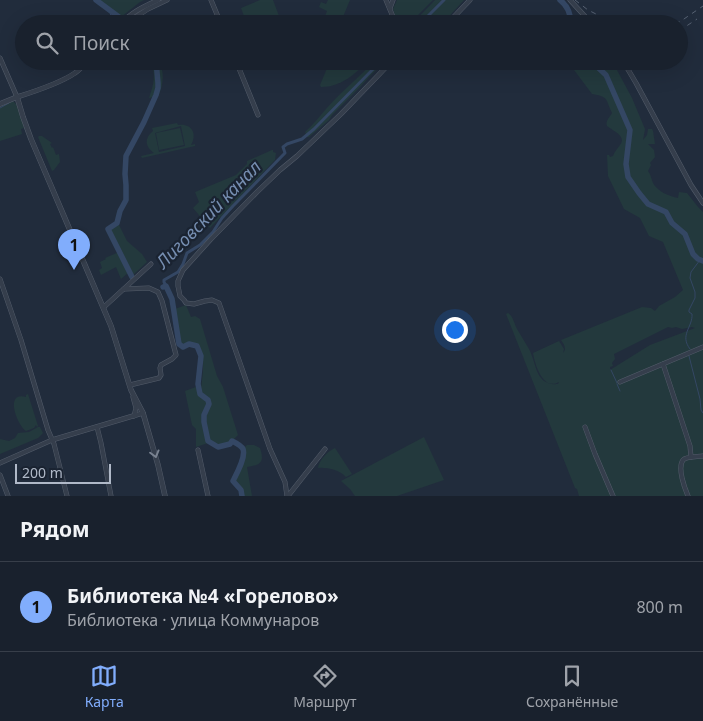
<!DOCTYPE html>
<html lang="ru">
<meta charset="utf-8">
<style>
body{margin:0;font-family:"Noto Sans",sans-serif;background:#222935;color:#f1f3f6}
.scale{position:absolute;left:15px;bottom:12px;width:96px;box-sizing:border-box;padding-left:5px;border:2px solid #b0b9c8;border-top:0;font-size:14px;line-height:18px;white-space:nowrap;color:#b0b9c8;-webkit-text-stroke:4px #1a2331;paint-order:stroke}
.you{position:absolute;left:454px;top:329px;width:18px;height:18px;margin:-12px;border:4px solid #fff;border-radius:50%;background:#1a73e8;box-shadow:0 0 0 8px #1a73e833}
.badge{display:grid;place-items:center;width:32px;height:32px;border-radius:50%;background:#81adfc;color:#111;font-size:16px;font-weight:700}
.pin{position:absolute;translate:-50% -41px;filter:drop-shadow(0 1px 2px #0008)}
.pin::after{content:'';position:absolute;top:26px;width:18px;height:15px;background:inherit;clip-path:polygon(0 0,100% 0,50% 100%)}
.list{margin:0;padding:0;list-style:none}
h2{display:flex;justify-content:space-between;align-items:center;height:65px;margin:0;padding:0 20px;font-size:21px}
h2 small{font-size:16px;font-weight:400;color:#9fa3aa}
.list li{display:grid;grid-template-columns:32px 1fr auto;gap:15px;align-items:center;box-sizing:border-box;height:90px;padding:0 20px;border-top:1px solid #373e49}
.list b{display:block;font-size:19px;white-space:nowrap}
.list p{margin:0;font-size:16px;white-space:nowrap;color:#9fa3aa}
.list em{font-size:16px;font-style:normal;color:#9fa3aa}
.icon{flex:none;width:28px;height:28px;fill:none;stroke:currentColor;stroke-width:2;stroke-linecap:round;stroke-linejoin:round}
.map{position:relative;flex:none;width:703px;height:496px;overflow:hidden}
.search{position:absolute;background:#19212d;box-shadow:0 5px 20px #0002;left:15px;right:15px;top:15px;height:55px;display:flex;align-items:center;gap:12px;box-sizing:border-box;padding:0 18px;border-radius:28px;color:#9fa3aa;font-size:19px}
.sheet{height:155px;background:#19212d}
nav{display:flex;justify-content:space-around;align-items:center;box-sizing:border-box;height:70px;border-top:1px solid #373e49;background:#19212d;font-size:14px;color:#9fa3aa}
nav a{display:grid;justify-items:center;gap:2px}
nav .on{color:#81adfc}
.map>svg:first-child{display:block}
.green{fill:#23393d;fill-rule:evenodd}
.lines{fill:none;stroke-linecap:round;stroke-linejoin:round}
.stream{stroke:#344764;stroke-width:1}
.canal{stroke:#344764;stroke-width:3}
.river{stroke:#344764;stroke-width:5.5}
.minor-casing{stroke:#535c6a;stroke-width:5}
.tertiary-casing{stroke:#535c6a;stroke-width:5.5}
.minor{stroke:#353e4c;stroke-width:4}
.tertiary{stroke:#353e4c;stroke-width:4.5}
.rail{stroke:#576273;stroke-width:1;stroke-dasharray:5 5;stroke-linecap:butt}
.oneway{stroke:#798290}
.labels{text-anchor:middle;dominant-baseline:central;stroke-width:4.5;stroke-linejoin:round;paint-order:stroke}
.water-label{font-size:18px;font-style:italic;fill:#768eb1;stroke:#1a2331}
</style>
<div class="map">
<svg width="703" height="496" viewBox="0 0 703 496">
<rect width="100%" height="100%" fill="#212c3c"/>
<g class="green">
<polygon points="99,0 144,0 140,2 121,17"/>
<polygon points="260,0 273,0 279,16 286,19 287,22 286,24 247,24 241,8"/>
<polygon points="328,0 350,0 340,24 322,24 327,11 319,7 321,2 326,4"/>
<polygon points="397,0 433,0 409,24 398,24 393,9"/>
<polygon points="435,0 464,0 442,24 412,24"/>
<path d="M 151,61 L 160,61 C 160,64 162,67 162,70 C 164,77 162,90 158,96 L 149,98 C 154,83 156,76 151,61 Z"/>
<path d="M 333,61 L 368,61 C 355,74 341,87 321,87 L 320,85 L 328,66 Z"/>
<path d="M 375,61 L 385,61 L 369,77 L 361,86 L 332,115 L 329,120 L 309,137 L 307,137 L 305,132 C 313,125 319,117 326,109 C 341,92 359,77 375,61 Z"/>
<path d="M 571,61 L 610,61 L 617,70 L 632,98 L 645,129 L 643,140 L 647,135 L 648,129 L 652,129 L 653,131 L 655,144 L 648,144 L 654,150 L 655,157 L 650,163 L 651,165 L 648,171 C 651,175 651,178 653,183 C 658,192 669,196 678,198 L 679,192 L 687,193 L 698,207 L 703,212 L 703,496 L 579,496 L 577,489 L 575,488 L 506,314 L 508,313 C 513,316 514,323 517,329 C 521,336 525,342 529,349 C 537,364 535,386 558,384 L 559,382 C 543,391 535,365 533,353 L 559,341 L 564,349 L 563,353 L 565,350 C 565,345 563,343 561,340 L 642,307 L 651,308 L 655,311 L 659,306 L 675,297 L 683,290 L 663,242 L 649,236 L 640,218 L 624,209 L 608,176 L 607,155 L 609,155 L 610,157 L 613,156 C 615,151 617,149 620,145 C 627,136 613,131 607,126 C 605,121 610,117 612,113 C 605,98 609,97 592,94 L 574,70 ZM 668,327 L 672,328 L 676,327 L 682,329 L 692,327 L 695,328 L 650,345 L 610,370 L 610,367 L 613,366 L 612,363 L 615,359 L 614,354 Z"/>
<polygon points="13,101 18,106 24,128 21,129 22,134 0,141 0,107"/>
<path d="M 177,123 L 178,125 C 191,123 198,133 191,145 L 195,144 L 195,146 L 142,158 L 141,156 L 154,153 C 145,147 144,138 153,131 L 152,128 ZM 181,126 L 185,146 L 159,152 L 155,133 Z"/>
<polygon points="180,128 184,145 159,150 156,133"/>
<polygon points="39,136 42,136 52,143 50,144 52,148 53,147 56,155 59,154 60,162 54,170 52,171 38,137"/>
<polygon points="272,150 273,150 273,152 276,153 275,160 210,228 193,208 199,202 195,192 236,175 247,164 247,161"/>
<polygon points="118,223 127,241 142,254 147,262 133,275 109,229"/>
<polygon points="119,252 129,272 121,279 116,267 101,275 99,270 102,268 100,262 106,259 105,258"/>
<path d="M 186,305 L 191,317 L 195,316 L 200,319 L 217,376 L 223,387 L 238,435 L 234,439 L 230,440 L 230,442 C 222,445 217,445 210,441 C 208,434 204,423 206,416 C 207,411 212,406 210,401 C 209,397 204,395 201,392 C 201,382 209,347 194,343 C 191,343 185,344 182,344 L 179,342 L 178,338 L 175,309 Z"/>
<path d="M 197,385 L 198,385 C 200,394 197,393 206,399 L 208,404 C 202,421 203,426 208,443 L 196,447 L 196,429 L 192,425 L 185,391 L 196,387 Z"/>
<path d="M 28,394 L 38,426 L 37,427 L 36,425 L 34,428 L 26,431 C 17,425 4,391 26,397 L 26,395 Z"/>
<polygon points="38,427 40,427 43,433 38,438 0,454 0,439 9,441 15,438 18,433 29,432"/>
<polygon points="424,437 444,480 397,496 355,496 350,489 341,481"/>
<path d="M 247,445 L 254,445 L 260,448 C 265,463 260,465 247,467 L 252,496 L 243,496 L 241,489 L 234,481 L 244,457 L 245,447 Z"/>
<path d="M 335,448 L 352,474 L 346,477 C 340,470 326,467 318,468 C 319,460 328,451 335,448 Z"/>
</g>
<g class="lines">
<g class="stream">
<polyline points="108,24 111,18 110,11"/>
<polyline points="0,108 9,103"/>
<path d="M 690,349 C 679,335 693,327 692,314 L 689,312 L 689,310 L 695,298 L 695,292 L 690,278 L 691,272 L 700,260"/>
<polyline points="689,356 700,399 701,410 703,413"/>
<polyline points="611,370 617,383"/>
<polyline points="617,384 620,391"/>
</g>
<g class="canal">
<polyline points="420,24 444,0"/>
<polyline points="166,286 164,282 164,280 178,272 183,264 187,253 200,245 213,232 222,218 233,206 285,153 283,147 287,144 302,139 314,129 381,61"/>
</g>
<g class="river">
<polyline points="96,0 119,17"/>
<path d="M 560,0 C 568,6 571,14 571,24"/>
<polyline points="591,61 606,75 630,130 626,164 628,177 639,193 648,204 666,212 672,223 685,234 693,254 698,259 703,261"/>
<polyline points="132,277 108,229 117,223 120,211 126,200 126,185 125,174 126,156 144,122 156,95 158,88 158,83 156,61"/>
<path d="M 163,287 L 166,286 L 172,299 L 179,344 L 183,347 L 189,344 L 197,346 L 201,356 L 198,384 L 200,394 L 208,400 L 209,404 L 204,415 L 204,422 L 208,441 L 218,447 L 230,444 L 232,441 C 236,443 241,445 243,449 C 246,457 237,473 233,481 L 241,490 L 242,496"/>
</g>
<defs>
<g id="minor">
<polyline points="211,0 221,24"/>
<polyline points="386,0 396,24"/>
<polyline points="570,0 592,24"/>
<polyline points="390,8 393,0"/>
<path d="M 121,24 C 131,12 145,6 158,0"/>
<polyline points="125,24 148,9 167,0"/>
<polyline points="447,24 470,0"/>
<path d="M 0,58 L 17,97 C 33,92 62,82 75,73 C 80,70 83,66 86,61"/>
<polyline points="236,61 258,115"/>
<polyline points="623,61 636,83 691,185 703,203"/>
<polyline points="0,279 21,340 48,430 54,444 67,496"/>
<polyline points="124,289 149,288 158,292 162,301 176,355 172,359 161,365 160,368 161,375 159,378 130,385"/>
<polyline points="104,307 151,264"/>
<polyline points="663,364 690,446 691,457"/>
<polyline points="620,382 703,347"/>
<polyline points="133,397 136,408 134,416"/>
<polyline points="97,427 101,443 111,496"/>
<polyline points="585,427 595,454 613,496"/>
<polyline points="198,450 208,496"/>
<polyline points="0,463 52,440 143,413"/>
<polyline points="0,475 8,496"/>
<polyline points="287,496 285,482 270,449 219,303 212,300 205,301 194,304 186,303 184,300 180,296 178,286 178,281 183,270 211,239 257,192 280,170 297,156 341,114 392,61"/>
<polyline points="288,496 325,449"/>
<path d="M 688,496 C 685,489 677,468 683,460 C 687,456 698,457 703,456"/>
</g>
<polyline id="tertiary" points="0,104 17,97 23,117 31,139 111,326 131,390 143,413 158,465 165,496"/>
</defs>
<use href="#minor" class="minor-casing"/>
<use href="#tertiary" class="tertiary-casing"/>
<use href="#minor" class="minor"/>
<use href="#tertiary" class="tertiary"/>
<g class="rail">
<polyline points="575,0 588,10 616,24"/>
<polyline points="675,24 681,21 703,6"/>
<polyline points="679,31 697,19"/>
</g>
</g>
<defs><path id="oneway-chevron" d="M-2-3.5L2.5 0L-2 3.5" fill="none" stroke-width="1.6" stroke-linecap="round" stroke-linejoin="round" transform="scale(1.25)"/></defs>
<use class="oneway" href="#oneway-chevron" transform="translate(155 454) rotate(75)"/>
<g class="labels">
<g class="water-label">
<text transform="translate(208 214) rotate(-46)">Лиговский канал</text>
</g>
</g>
</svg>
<div class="scale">200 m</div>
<div class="you"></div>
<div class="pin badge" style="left:74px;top:270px">1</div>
<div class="search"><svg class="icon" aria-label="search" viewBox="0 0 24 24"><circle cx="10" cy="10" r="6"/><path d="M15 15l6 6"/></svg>Поиск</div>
</div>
<section class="sheet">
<h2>Рядом<small></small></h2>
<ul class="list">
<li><span class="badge">1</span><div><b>Библиотека №4 «Горелово»</b><p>Библиотека · улица Коммунаров</p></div><em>800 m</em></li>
</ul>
</section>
<nav>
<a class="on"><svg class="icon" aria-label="map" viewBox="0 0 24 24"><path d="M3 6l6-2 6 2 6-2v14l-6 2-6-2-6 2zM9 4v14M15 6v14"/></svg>Карта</a>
<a><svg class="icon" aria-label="directions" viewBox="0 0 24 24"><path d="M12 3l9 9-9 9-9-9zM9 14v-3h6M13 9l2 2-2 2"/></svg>Маршрут</a>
<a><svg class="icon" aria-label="saved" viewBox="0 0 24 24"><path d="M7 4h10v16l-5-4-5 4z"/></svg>Сохранённые</a>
</nav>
